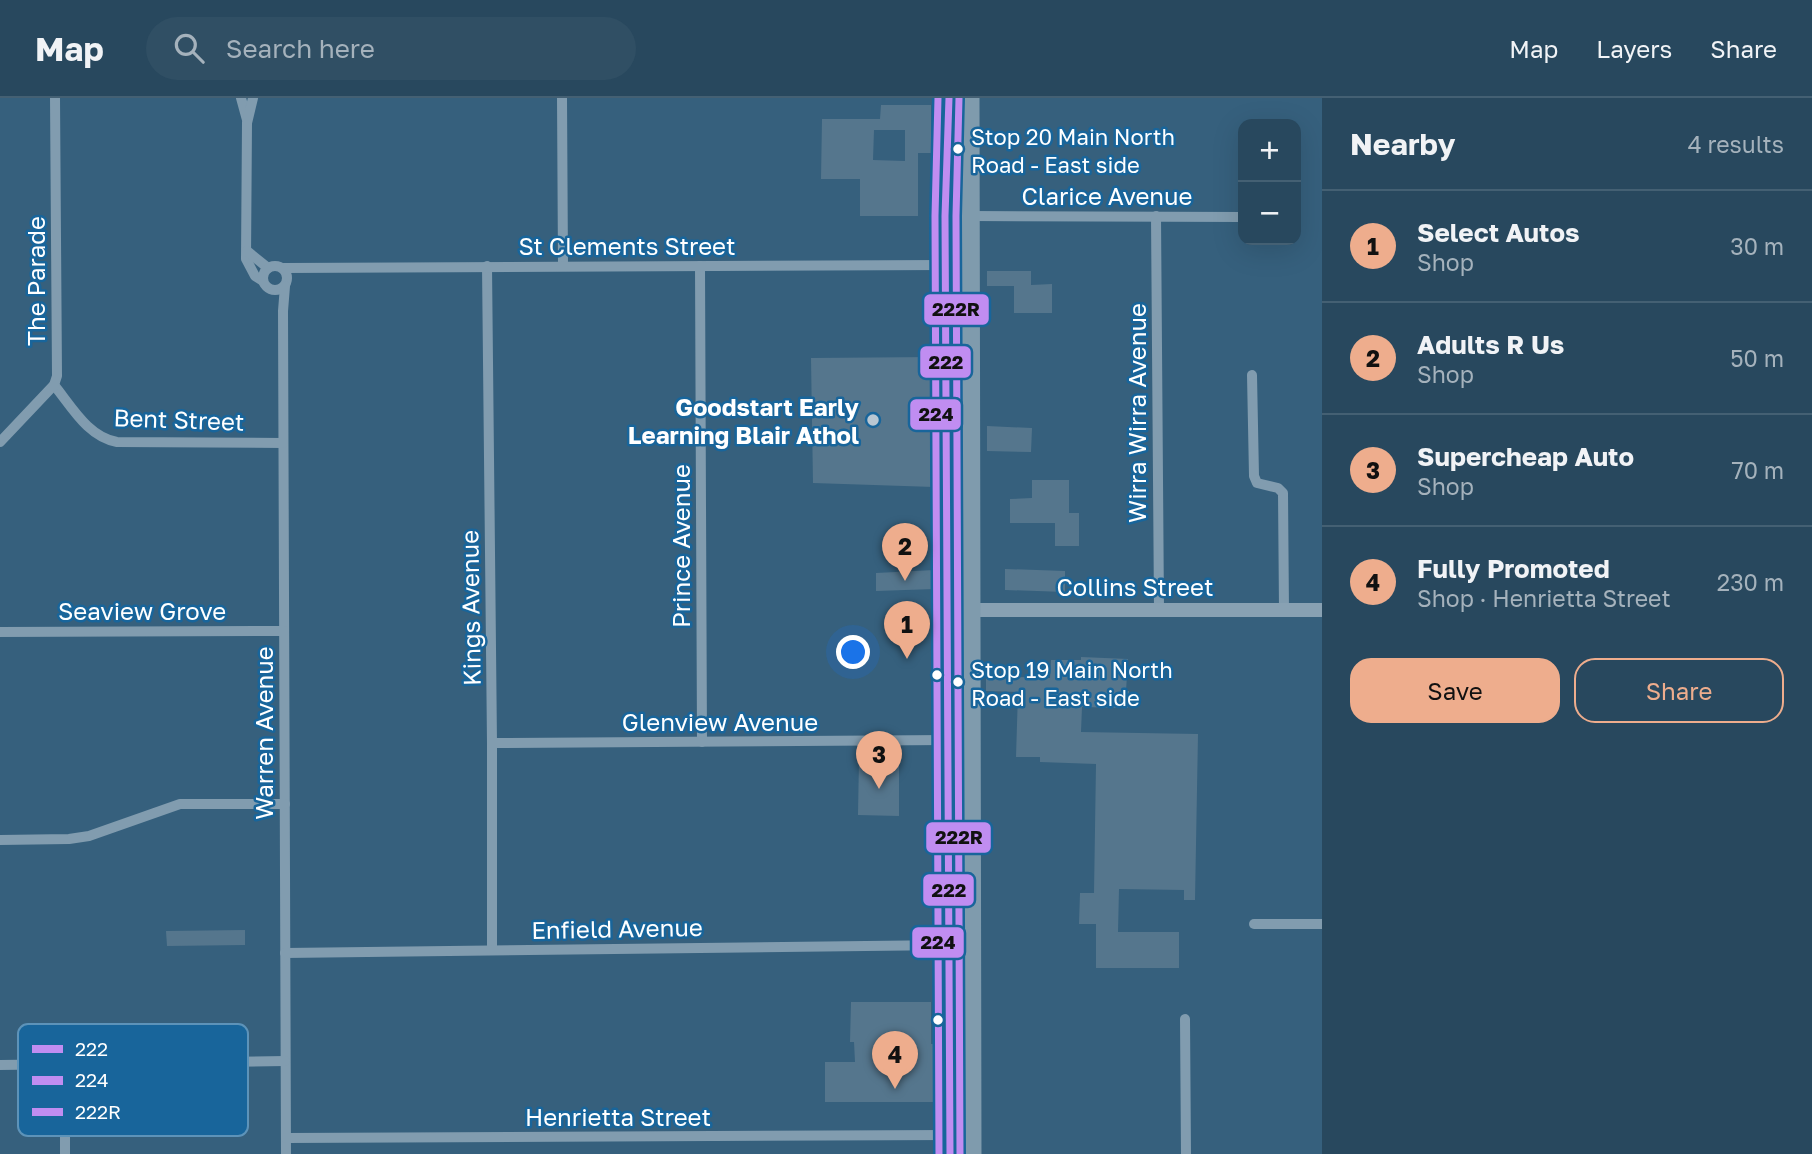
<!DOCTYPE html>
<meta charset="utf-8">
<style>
body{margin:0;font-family:"Golos Text",sans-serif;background:#304f64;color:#f1f3f6}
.controls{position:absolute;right:21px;top:21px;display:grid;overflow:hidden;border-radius:14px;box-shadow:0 7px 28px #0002}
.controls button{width:63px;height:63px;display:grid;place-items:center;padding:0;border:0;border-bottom:2px solid #446073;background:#28485e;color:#f1f3f6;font:35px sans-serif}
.you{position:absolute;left:854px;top:555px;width:24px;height:24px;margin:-18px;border:5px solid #fff;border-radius:50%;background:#1a73e8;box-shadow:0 0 0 10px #1a73e833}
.badge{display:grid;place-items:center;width:46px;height:46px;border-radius:50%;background:#eead8d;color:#111;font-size:23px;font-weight:700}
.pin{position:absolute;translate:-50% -58px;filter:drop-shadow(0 2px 4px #0008)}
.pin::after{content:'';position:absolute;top:37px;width:24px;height:21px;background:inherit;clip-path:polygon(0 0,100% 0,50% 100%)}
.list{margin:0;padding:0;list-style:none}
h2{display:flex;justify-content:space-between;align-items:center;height:91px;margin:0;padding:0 28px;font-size:30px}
h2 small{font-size:23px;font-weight:400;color:#a5b2bc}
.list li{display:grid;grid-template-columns:46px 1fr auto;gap:21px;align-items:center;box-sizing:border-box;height:112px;padding:0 28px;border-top:2px solid #446073}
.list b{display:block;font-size:26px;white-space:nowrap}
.list p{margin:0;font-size:23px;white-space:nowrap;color:#a5b2bc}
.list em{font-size:23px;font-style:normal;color:#a5b2bc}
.actions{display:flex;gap:14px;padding:21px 28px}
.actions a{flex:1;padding:16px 0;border:2px solid #eead8d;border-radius:21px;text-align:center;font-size:24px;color:#eead8d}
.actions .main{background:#eead8d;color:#111}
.icon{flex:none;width:38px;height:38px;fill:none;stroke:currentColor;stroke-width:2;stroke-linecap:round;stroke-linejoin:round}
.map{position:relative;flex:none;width:1322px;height:1056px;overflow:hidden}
header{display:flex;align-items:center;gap:42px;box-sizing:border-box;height:98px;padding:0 35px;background:#28485e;border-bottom:2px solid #446073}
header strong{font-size:33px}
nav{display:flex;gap:38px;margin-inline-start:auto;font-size:24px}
.search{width:490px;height:63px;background:#304f64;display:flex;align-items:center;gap:18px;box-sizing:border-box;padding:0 24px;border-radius:38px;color:#a5b2bc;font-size:26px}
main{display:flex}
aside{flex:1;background:#28485e}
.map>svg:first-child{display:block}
.building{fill:#55768d;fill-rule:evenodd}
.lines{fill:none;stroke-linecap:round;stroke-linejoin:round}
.street{stroke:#819caf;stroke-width:10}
.secondary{stroke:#88a1b3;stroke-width:14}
.highway{stroke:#7f9bad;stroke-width:19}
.bus-1-casing{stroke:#18659b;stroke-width:12}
.bus-2-casing{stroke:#18659b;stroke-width:12}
.bus-3-casing{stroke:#18659b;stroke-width:12}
.bus-1{stroke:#c08df1;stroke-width:7}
.bus-2{stroke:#c08df1;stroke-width:7}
.bus-3{stroke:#c08df1;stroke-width:7}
.bus-dot{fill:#fff;stroke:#18659b;stroke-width:2.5}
.poi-dot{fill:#b9c7d2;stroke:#18659b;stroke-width:2.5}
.labels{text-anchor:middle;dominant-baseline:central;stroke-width:5;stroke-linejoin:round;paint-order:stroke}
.bus-label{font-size:22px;fill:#fff;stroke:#18659b;text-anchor:start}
.street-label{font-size:24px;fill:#fff;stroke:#18659b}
.poi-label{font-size:24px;font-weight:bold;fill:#fff;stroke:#18659b;text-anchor:end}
.key{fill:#18659b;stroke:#5d93b9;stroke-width:2}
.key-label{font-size:19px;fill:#fff}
.line-badge{stroke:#18659b;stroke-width:2.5}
.pale-badge-label{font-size:19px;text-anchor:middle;font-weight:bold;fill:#111}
</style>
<header>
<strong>Map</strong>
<div class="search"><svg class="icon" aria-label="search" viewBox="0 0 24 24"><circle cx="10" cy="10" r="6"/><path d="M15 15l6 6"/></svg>Search here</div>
<nav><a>Map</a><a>Layers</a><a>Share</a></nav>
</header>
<main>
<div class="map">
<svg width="1322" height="1056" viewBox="0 0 1322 1056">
<rect width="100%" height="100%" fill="#36607d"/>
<g class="building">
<path d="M 881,7 L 931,7 L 931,55 L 918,55 L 918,118 L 860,118 L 860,81 L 821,81 L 822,21 L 880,21 ZM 874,32 L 905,32 L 905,63 L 873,62 Z"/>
<polygon points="987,173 1031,173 1031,187 1052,186 1052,215 1014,215 1014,188 987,188"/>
<polygon points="934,259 934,389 813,385 811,260"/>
<polygon points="987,328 1032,330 1031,354 987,353"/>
<polygon points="1032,382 1069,382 1069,415 1079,415 1079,448 1055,448 1055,425 1010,425 1010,401 1032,400"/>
<polygon points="1005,471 1065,473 1065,494 1005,492"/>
<polygon points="934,472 935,491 876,493 876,475"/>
<polygon points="1081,559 1128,561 1126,593 1129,593 1128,610 1082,609 1081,634 1198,636 1195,802 1184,802 1184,792 1119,791 1118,834 1179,834 1179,870 1096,870 1096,826 1079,826 1080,795 1094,795 1096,666 1040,664 1040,659 1016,659 1018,594 986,593 986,578 1050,580 1051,562 1081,562"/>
<polygon points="859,662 899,662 899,718 858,717"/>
<polygon points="245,832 245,847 167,848 166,833"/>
<polygon points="851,904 931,904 931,946 937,946 937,1004 825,1004 825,964 855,964 854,944 850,944"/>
</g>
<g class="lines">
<g class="street">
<polyline points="241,0 247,22"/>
<polyline points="253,0 247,25 246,161 255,178 263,183"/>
<polyline points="562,0 563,168"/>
<polyline points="970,118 1243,119"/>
<polyline points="1156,118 1159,512"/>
<polyline points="247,153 268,170"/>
<circle cx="275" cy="180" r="12"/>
<polyline points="487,168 492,645 492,852"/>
<polyline points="700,168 702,644"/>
<polyline points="284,170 945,167"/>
<polyline points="285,188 283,213 286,1056"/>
<polyline points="1252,277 1254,378 1257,385 1278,390 1283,395 1284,512"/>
<path d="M 54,287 C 72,309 88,339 117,344 L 283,345"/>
<polyline points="0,344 54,287 57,278 55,0"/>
<polyline points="0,534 284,533"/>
<polyline points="492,645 948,642"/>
<polyline points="0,742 69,741 89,738 180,706 285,706"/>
<polyline points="1254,826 1322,826"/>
<polyline points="285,855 949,847"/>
<polyline points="1185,921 1186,1056"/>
<polyline points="65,966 65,1056"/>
<polyline points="0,967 285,963"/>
<polyline points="286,1040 950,1037"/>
</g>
<polyline class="secondary" points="972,512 1322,512"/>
<g class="highway">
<polyline points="949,0 945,118 950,1056"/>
<polyline points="970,0 972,1056"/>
</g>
<defs>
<polyline id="bus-1" points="949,0 945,118 950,1056"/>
<polyline id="bus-2" points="938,0 935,118 939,1056"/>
<polyline id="bus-3" points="959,0 956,118 960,1056"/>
</defs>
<use href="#bus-1" class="bus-1-casing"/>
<use href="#bus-2" class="bus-2-casing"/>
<use href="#bus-3" class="bus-3-casing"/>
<use href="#bus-1" class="bus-1"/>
<use href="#bus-2" class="bus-2"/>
<use href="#bus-3" class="bus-3"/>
</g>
<g class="bus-dot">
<circle cx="958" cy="51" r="6"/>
<circle cx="937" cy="577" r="6"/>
<circle cx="958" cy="584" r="6"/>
<circle cx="938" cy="922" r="6"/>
</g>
<circle class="poi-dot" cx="873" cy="322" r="7"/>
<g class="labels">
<g class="bus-label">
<text x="971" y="38">Stop 20 Main North<tspan x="971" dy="28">Road - East side</tspan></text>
<text x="971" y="571">Stop 19 Main North<tspan x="971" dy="28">Road - East side</tspan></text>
</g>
<g class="street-label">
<text x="1107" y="97">Clarice Avenue</text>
<text x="627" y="147">St Clements Street</text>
<text transform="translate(35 183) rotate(-90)">The Parade</text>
<text transform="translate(1136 315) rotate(-90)">Wirra Wirra Avenue</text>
<text transform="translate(179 321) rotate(2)">Bent Street</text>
<text transform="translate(680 448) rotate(-90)">Prince Avenue</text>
<text x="1135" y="488">Collins Street</text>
<text transform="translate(470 510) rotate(-91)">Kings Avenue</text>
<text x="142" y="512">Seaview Grove</text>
<text x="720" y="623">Glenview Avenue</text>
<text transform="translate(263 635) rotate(-90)">Warren Avenue</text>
<text transform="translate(617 830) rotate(-1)">Enfield Avenue</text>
<text x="618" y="1018">Henrietta Street</text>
</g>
<g class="poi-label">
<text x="859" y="308">Goodstart Early<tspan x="859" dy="28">Learning Blair Athol</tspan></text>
</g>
</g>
<rect x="18" y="926" width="230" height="112" rx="10" class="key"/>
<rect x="32" y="947" width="31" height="8" fill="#c08df1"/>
<rect x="32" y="978" width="31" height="9" fill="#c08df1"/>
<rect x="32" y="1010" width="31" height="8" fill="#c08df1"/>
<g class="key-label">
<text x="75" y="958">222</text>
<text x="75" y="989">224</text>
<text x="75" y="1021">222R</text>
</g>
<g class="line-badge">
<rect x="923" y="195" width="67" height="33" rx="7" fill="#c08df1"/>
<rect x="919" y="247" width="53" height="34" rx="7" fill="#c08df1"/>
<rect x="909" y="300" width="53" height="33" rx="7" fill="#c08df1"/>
<rect x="925" y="723" width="67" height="33" rx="7" fill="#c08df1"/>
<rect x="922" y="775" width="53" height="34" rx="7" fill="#c08df1"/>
<rect x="911" y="828" width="54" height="33" rx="7" fill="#c08df1"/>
</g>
<g class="pale-badge-label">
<text x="956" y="218">222R</text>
<text x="946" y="271">222</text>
<text x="936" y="323">224</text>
<text x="959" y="746">222R</text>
<text x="949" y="799">222</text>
<text x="938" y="851">224</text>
</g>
</svg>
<div class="controls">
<button>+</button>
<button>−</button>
</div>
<div class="you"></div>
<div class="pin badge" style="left:907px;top:561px">1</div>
<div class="pin badge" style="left:905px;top:483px">2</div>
<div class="pin badge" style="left:879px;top:691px">3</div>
<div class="pin badge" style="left:895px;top:991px">4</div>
</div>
<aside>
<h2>Nearby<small>4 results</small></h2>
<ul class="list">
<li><span class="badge">1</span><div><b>Select Autos</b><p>Shop</p></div><em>30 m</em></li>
<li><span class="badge">2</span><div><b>Adults R Us</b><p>Shop</p></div><em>50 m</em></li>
<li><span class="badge">3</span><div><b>Supercheap Auto</b><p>Shop</p></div><em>70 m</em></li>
<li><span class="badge">4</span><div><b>Fully Promoted</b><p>Shop · Henrietta Street</p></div><em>230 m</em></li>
</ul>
<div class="actions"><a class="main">Save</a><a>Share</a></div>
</aside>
</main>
